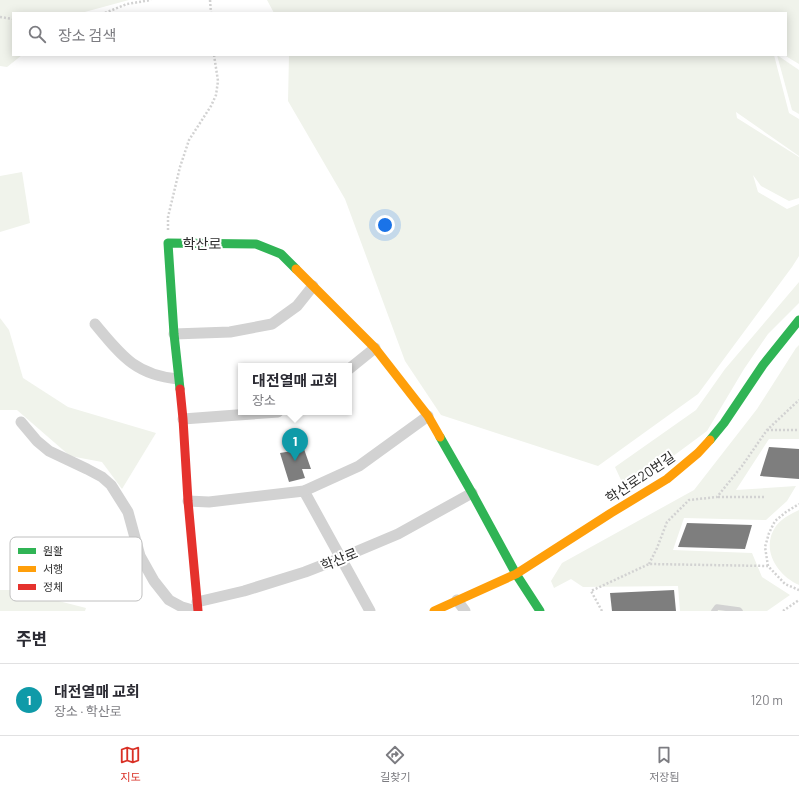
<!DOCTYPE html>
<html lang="ko">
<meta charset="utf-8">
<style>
body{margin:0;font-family:Barlow,"Noto Sans KR",sans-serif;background:#f7f7f7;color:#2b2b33}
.you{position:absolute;left:385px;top:225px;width:14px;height:14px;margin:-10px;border:3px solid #fff;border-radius:50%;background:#1a73e8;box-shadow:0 0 0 6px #1a73e833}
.badge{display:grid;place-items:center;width:26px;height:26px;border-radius:50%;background:#d93025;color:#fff;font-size:13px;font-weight:700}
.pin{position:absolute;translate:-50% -33px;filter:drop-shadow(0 1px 2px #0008)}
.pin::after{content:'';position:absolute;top:21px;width:14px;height:12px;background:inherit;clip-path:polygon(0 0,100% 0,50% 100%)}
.popup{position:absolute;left:238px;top:363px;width:114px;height:52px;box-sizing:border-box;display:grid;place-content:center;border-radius:0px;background:#fff;filter:drop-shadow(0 1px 3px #0005);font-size:13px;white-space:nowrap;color:#7c7c81}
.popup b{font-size:15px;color:#2b2b33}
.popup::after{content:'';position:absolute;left:50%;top:100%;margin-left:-8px;border:8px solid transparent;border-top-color:#fff}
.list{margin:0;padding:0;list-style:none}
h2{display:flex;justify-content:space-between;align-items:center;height:52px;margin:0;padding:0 16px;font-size:17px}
h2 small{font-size:13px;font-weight:400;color:#7c7c81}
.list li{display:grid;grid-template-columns:26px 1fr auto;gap:12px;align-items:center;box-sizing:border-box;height:72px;padding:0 16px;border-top:1px solid #e1e1e2}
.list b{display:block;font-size:15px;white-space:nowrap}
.list p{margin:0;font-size:13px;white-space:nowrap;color:#7c7c81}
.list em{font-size:13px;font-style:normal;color:#7c7c81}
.icon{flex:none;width:22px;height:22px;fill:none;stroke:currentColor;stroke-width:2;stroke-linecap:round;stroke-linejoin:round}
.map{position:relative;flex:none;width:799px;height:611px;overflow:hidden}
.search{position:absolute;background:#fff;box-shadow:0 2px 10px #0003;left:12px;right:12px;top:12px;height:44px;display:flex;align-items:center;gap:10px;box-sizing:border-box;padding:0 14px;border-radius:0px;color:#7c7c81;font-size:15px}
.sheet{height:124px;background:#fff}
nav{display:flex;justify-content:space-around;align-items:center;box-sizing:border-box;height:56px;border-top:1px solid #e1e1e2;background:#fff;font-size:11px;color:#7c7c81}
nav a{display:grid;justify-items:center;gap:2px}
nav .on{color:#d93025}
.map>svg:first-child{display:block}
.green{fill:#f0f3eb}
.building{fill:#7e7e7e}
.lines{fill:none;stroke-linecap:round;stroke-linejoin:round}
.path{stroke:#d2d2d2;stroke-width:2.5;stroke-dasharray:2 2;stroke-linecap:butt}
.lane{stroke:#d2d2d2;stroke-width:5.5}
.street{stroke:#d2d2d2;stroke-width:11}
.fast{stroke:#30b455;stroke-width:9}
.slow{stroke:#ff9f0a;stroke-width:9}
.jam{stroke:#e5322d;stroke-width:9}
.labels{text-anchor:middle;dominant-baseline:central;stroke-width:4;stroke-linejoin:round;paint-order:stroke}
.street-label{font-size:14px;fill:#2d2d2d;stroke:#fff}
.key{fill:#fff;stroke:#c0c0c0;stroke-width:1}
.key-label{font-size:11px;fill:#2d2d2d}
</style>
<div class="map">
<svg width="799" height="611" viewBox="0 0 799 611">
<rect width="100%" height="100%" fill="#fff"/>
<g class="green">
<polygon points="0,0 129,0 81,13 13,13 13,55 22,55 7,67 0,66"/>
<polygon points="267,0 799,0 799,64 784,55 786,55 786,13 274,13"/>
<polygon points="289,55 774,55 789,113 799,119 799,156 736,112 737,118 799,157 799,198 789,201 761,186 753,175 758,192 787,209 799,204 799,256 792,267 698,394 598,466 441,415 405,361 345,199 288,101"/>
<polygon points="777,55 799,70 799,114 792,110"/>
<polygon points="22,172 30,223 0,232 0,176"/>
<polygon points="799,282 799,303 768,334 744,369 707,431 626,491 615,467 696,410 725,369"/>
<polygon points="0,318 9,330 23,378 68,407 156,433 122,489 102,462 70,456 17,410 0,410"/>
<polygon points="799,345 799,439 769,439 736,490 796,486 787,501 766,520 684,518 673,550 752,553 762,577 790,595 767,611 680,611 678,586 583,587 571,579 554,588 551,581 562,563 694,490 757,409 796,348"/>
<path d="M 799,510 L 799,585 C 777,575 760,549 776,526 C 782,518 791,514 799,510 Z"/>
<polygon points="0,590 10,590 10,592 39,596 86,608 85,611 0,611"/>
</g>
<g class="building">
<polygon points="769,447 799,449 799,479 760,476"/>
<polygon points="304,449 311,469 302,469 305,478 289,482 280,453"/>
<polygon points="687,523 752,525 745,549 678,547"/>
<polygon points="674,590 676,611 612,611 610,593"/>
</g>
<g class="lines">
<g class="path">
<polyline points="210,0 211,13"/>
<polyline points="105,13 127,4 151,0"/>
<polyline points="0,17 13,19"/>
<polyline points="168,230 168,217 180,167 189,140 211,106 216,95 218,81 214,55"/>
<polyline points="767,430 799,430"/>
<polyline points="718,497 764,497"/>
<polyline points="649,564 657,548 667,522 689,500 717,497 742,466 767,430 799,400"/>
<polyline points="768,566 765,547 769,533 775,521 786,512 799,504"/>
<polyline points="602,611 591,591 649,564 768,566 785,584 799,590"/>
<polyline points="783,611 799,600"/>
</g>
<polyline class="lane" points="714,611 717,607 739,610 740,611"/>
<g class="street">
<path d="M 95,324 C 121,355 135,375 178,379"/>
<polyline points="174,334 230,332 272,324 297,306 313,286"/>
<polyline points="349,369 375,348"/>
<polyline points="183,419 278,412"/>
<polyline points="21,422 37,441 49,451 87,469 102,477 111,485 128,512 140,556 154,581 169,600 182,607 196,611"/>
<polyline points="304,491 370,611"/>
<polyline points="188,501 209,502 304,491 359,466 428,416"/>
<polyline points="457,600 465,611"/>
<polyline points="197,602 244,591 305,572 341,558 398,534 472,493"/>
</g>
<g class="fast">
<polyline points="180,389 174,334 168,243 256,244 281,254 296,269"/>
<polyline points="440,437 472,493 516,574 540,611"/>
<polyline points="710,440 724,423 763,365 799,320"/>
</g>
<g class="slow">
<polyline points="296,269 375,348 428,416 440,437"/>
<polyline points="434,611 516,574 611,513 667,479 698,453 710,440"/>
</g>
<polyline class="jam" points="180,389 183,419 188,501 198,611"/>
</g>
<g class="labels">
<g class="street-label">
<text x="202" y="243">학산로</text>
<text transform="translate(640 477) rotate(-34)">학산로20번길</text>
<text transform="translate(339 559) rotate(-22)">학산로</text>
</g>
</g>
<rect x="10" y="537" width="132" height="64" rx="6" class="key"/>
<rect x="18" y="548" width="18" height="6" fill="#30b455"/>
<rect x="18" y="566" width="18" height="6" fill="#ff9f0a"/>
<rect x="18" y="584" width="18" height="6" fill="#e5322d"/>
<g class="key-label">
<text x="43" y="555">원활</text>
<text x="43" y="573">서행</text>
<text x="43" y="591">정체</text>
</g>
</svg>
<div class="you"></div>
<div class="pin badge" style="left:295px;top:461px;background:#0f9aa8">1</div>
<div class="popup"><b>대전열매 교회</b>장소</div>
<div class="search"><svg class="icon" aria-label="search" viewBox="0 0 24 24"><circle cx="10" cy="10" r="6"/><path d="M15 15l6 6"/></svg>장소 검색</div>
</div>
<section class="sheet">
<h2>주변<small></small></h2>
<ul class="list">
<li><span class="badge" style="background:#0f9aa8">1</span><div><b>대전열매 교회</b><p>장소 · 학산로</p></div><em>120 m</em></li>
</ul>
</section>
<nav>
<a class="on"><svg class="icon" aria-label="map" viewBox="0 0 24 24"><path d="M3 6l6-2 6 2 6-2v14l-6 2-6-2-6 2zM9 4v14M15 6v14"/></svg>지도</a>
<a><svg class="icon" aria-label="directions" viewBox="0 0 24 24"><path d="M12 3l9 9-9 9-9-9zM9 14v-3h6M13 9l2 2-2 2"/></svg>길찾기</a>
<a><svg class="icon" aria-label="saved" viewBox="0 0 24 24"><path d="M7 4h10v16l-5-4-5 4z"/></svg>저장됨</a>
</nav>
